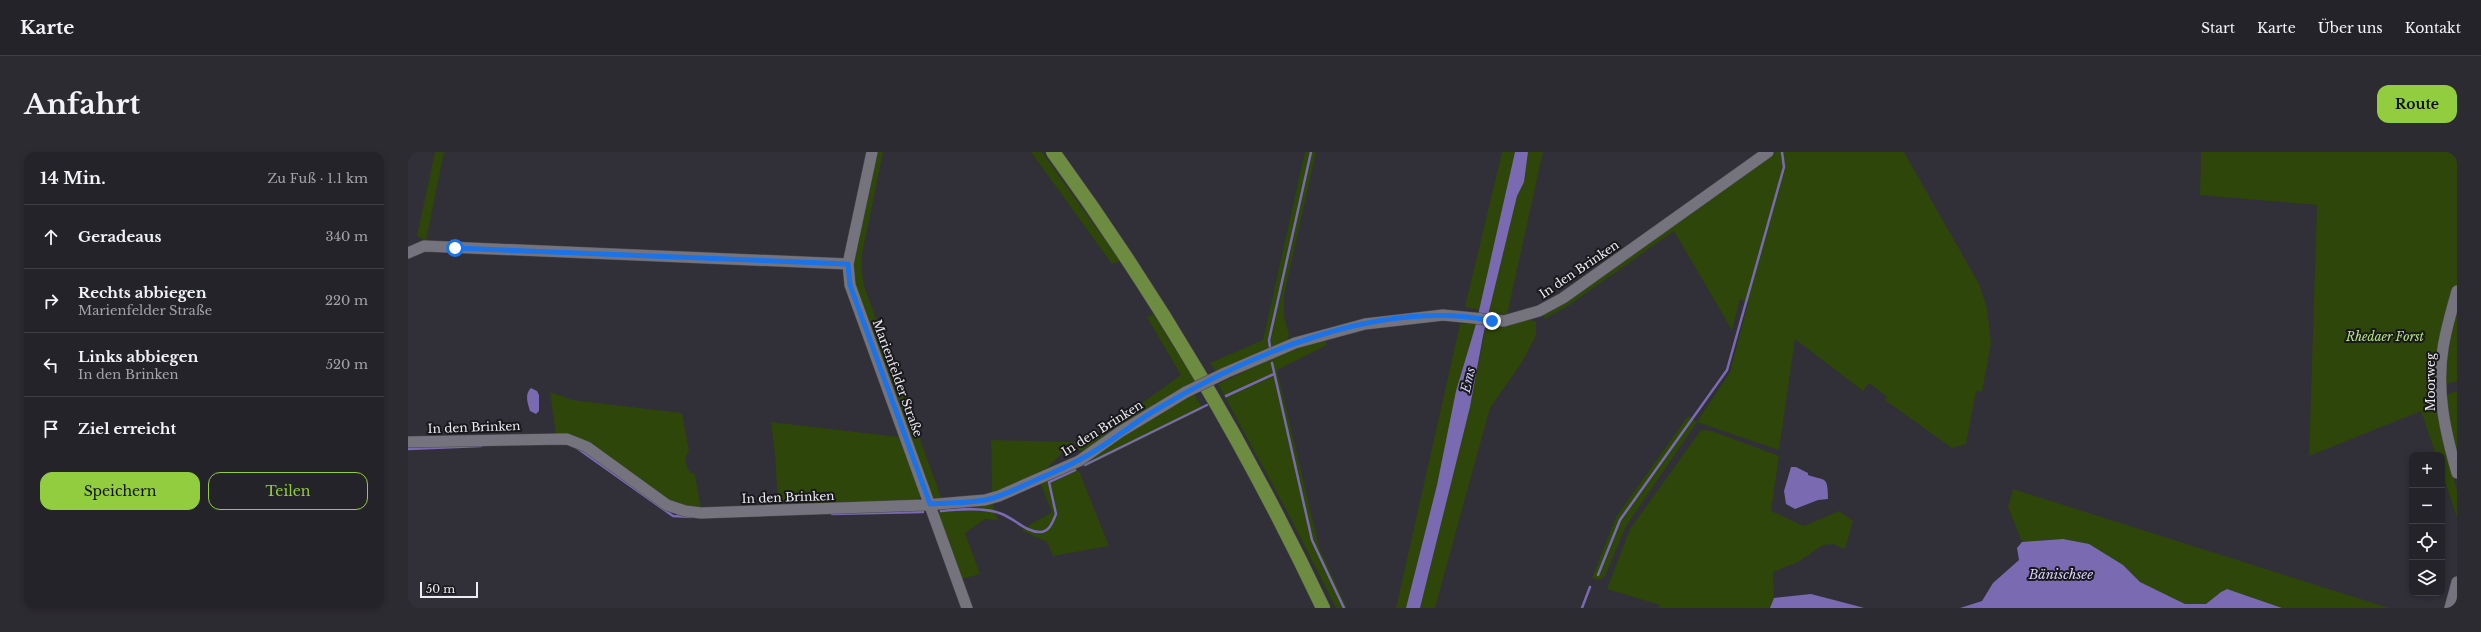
<!DOCTYPE html>
<html lang="de">
<meta charset="utf-8">
<style>
body{margin:0;font-family:"Libre Baskerville",serif;background:#2d2b32;color:#f1f3f6}
.controls{position:absolute;right:12px;bottom:12px;display:grid;overflow:hidden;border-radius:8px;box-shadow:0 2px 6px #0003}
.controls button{width:36px;height:36px;display:grid;place-items:center;padding:0;border:0;border-bottom:1px solid #424047;background:#25232a;color:#f1f3f6;font:20px sans-serif}
.scale{position:absolute;left:12px;bottom:10px;width:58px;box-sizing:border-box;padding-left:4px;border:2px solid #ecebf1;border-top:0;font-size:11px;line-height:14px;white-space:nowrap;color:#ecebf1;-webkit-text-stroke:3px #19181c;paint-order:stroke}
.stop{position:absolute;width:12px;height:12px;margin:-9px;border:3px solid #1a73e8;border-radius:50%;background:#fff}
.stop.end{background:#1a73e8;border-color:#fff;box-shadow:0 1px 4px #0008}
.list{margin:0;padding:0;list-style:none}
h2{display:flex;justify-content:space-between;align-items:center;height:52px;margin:0;padding:0 16px;font-size:17px}
h2 small{font-size:13px;font-weight:400;color:#a3a4a8}
.list li{display:grid;grid-template-columns:26px 1fr auto;gap:12px;align-items:center;box-sizing:border-box;height:64px;padding:0 16px;border-top:1px solid #424047}
.list b{display:block;font-size:15px;white-space:nowrap}
.list p{margin:0;font-size:13px;white-space:nowrap;color:#a3a4a8}
.list em{font-size:13px;font-style:normal;color:#a3a4a8}
.actions{display:flex;gap:8px;padding:12px 16px}
.actions a{flex:1;padding:9px 0;border:1px solid #92cd3f;border-radius:12px;text-align:center;font-size:14px;color:#92cd3f}
.actions .main{background:#92cd3f;color:#111}
.icon{flex:none;width:22px;height:22px;fill:none;stroke:currentColor;stroke-width:2;stroke-linecap:round;stroke-linejoin:round}
.map{position:relative;flex:none;width:2049px;height:456px;overflow:hidden;border-radius:12px}
header{display:flex;align-items:center;gap:24px;box-sizing:border-box;height:56px;padding:0 20px;background:#25232a;border-bottom:1px solid #424047}
header strong{font-size:19px}
nav{display:flex;gap:22px;margin-inline-start:auto;font-size:14px}
.intro{display:flex;align-items:center;justify-content:space-between;box-sizing:border-box;height:96px;padding:0 24px}
h1{margin:0;font-size:28px}
.button{padding:10px 18px;border-radius:12px;background:#92cd3f;color:#111;font-size:14px;font-weight:700}
main{display:flex;gap:24px;padding:0 24px}
aside{flex:1;background:#25232a;border-radius:12px;box-shadow:0 2px 6px #0003}
.map>svg:first-child{display:block}
.green{fill:#2e4609}
.water{fill:#796ab2}
.lines{fill:none;stroke-linecap:round;stroke-linejoin:round}
.stream{stroke:#796ab2;stroke-width:2.5}
.minor-casing{stroke:#4c4a51;stroke-width:12}
.major-casing{stroke:#4c4a51;stroke-width:15}
.minor{stroke:#75747e;stroke-width:11}
.major{stroke:#6e8b42;stroke-width:14}
.minor-bridge-casing{stroke:#4c4a51;stroke-width:12;stroke-linecap:butt}
.minor-bridge{stroke:#75747e;stroke-width:11}
.route{stroke:#1a73e8;stroke-width:5}
.labels{text-anchor:middle;dominant-baseline:central;stroke-width:4;stroke-linejoin:round;paint-order:stroke}
.street-label{font-size:12px;fill:#ecebf1;stroke:#19181c}
.park-label{font-size:12px;font-style:italic;fill:#b7e681;stroke:#19181c}
.water-label{font-size:13px;font-style:italic;fill:#d6d0f8;stroke:#19181c}
</style>
<header>
<strong>Karte</strong>
<nav><a>Start</a><a>Karte</a><a>Über uns</a><a>Kontakt</a></nav>
</header>
<div class="intro"><h1>Anfahrt</h1><a class="button">Route</a></div>
<main>
<aside>
<h2>14 Min.<small>Zu Fuß · 1.1 km</small></h2>
<ul class="list">
<li><svg class="icon" aria-label="ahead" viewBox="0 0 24 24"><path d="M12 20V5M6 11l6-6 6 6"/></svg><div><b>Geradeaus</b></div><em>340 m</em></li>
<li><svg class="icon" aria-label="right" viewBox="0 0 24 24"><path d="M7 20v-9h11M14 6l5 5-5 5"/></svg><div><b>Rechts abbiegen</b><p>Marienfelder Straße</p></div><em>220 m</em></li>
<li><svg class="icon" aria-label="left" viewBox="0 0 24 24"><path d="M17 20v-9H6M10 6l-5 5 5 5"/></svg><div><b>Links abbiegen</b><p>In den Brinken</p></div><em>520 m</em></li>
<li><svg class="icon" aria-label="arrive" viewBox="0 0 24 24"><path d="M6 21V4h12l-3 4 3 4H6"/></svg><div><b>Ziel erreicht</b></div></li>
</ul>
<div class="actions"><a class="main">Speichern</a><a>Teilen</a></div>
</aside>
<div class="map">
<svg width="2049" height="456" viewBox="0 0 2049 456">
<rect width="100%" height="100%" fill="#312f38"/>
<g class="green">
<polygon points="27,0 36,0 18,89 9,84"/>
<path d="M 468,0 L 475,0 L 454,102 L 453,113 L 456,134 L 534,348 L 525,347 L 447,134 C 441,93 459,41 468,0 Z"/>
<polygon points="623,0 634,0 712,109 704,112"/>
<polygon points="897,0 908,0 876,143 876,164 881,183 879,191 808,220 802,211 855,188"/>
<polygon points="1094,0 1107,0 1072,158 1057,155"/>
<polygon points="1120,0 1135,0 1099,163 1081,160 1109,44 1116,30"/>
<polygon points="1368,0 1496,0 1571,132 1579,156 1583,191 1574,240 1568,239 1558,292 1544,296 1477,248 1479,245 1461,231 1455,239 1387,187 1371,298 1289,270 1218,374 1197,424 1191,428 1184,426 1208,365 1280,264 1289,270 1322,220 1340,151 1332,147 1324,178 1266,79 1160,154 1136,167 1135,161"/>
<polygon points="1793,0 2049,0 2049,229 2029,235 2033,279 2049,339 2049,365 2034,321 2034,303 2028,303 2013,259 1901,304 1909,53 1792,43"/>
<polygon points="745,162 788,230 674,301 665,290 636,319 584,343 583,288 665,290 687,285 773,223 739,165"/>
<polygon points="1120,167 1128,170 1128,184 1114,210 1082,256 1027,456 1012,456 1062,255 1078,173 1096,174"/>
<polygon points="1052,172 1068,172 1049,239 1029,333 998,456 988,456"/>
<polygon points="917,187 919,193 869,218 911,395 939,456 928,456 881,363 810,232 876,201"/>
<polygon points="2049,239 2049,304 2041,277 2038,243"/>
<polygon points="142,240 164,248 274,261 281,299 277,306 280,318 287,323 293,356 268,353 148,282"/>
<polygon points="786,242 795,257 677,315 676,309 753,260"/>
<polygon points="363,270 491,285 514,343 507,350 370,354 367,303"/>
<polygon points="1293,278 1304,279 1371,304 1363,359 1396,374 1431,359 1445,369 1437,397 1425,392 1415,393 1390,410 1365,420 1366,446 1362,456 1251,456 1252,453 1199,437 1222,377"/>
<polygon points="665,316 671,319 701,394 645,404 639,390 613,378 644,360 632,331"/>
<polygon points="1605,337 1981,456 1874,456 1819,437 1813,440 1798,452 1777,452 1732,430 1715,413 1655,387 1614,390 1600,355"/>
<polygon points="585,352 590,368 577,367 557,381 572,422 554,427 530,360 533,355"/>
</g>
<g class="water">
<polygon points="1107,0 1120,0 1116,30 1109,44 1075,184 1062,255 1012,456 998,456 1029,333 1048,239 1068,172"/>
<path d="M 123,236 L 129,239 L 131,243 L 131,259 L 128,262 L 122,259 C 120,252 116,242 123,236 Z"/>
<path d="M 1383,315 L 1388,315 L 1400,321 L 1400,323 C 1417,329 1420,323 1420,347 L 1410,348 L 1387,357 L 1378,352 L 1376,339 Z"/>
<polygon points="1655,387 1681,392 1715,413 1732,430 1777,452 1798,452 1813,440 1819,437 1874,456 1552,456 1574,449 1585,431 1611,408 1609,396 1614,390"/>
<polygon points="1403,442 1449,454 1456,456 1362,456 1366,446"/>
</g>
<g class="lines">
<g class="stream">
<polyline points="862,195 861,188 903,0"/>
<polyline points="864,211 904,388 936,456"/>
<polyline points="818,244 866,222"/>
<polyline points="169,296 265,364 283,365"/>
<polyline points="0,297 73,294"/>
<polyline points="677,313 799,253"/>
<path d="M 533,359 C 552,357 577,355 594,362 C 607,367 619,381 633,380 C 642,379 645,369 648,362 L 641,330 L 667,318"/>
<polyline points="424,362 515,360"/>
<polyline points="1190,423 1212,368 1319,218 1376,15 1374,0"/>
<polyline points="1174,456 1182,435"/>
</g>
<defs>
<g id="minor">
<polyline points="464,0 440,112 442,133 559,456"/>
<polyline points="0,101 16,94 440,112"/>
<path d="M 2049,139 C 2044,157 2038,177 2035,196 C 2028,239 2037,279 2049,321"/>
<polyline points="817,221 887,191 957,172 1035,163 1096,169 1131,159 1155,146 1360,0"/>
<polyline points="0,290 159,287 179,295 259,353 277,359 293,361 518,353 577,348 591,344 671,309 712,280 778,240"/>
<polyline points="2042,456 2049,430"/>
</g>
<path id="major" d="M 645,0 C 750,144 839,295 915,456"/>
</defs>
<use href="#minor" class="minor-casing"/>
<use href="#major" class="major-casing"/>
<use href="#minor" class="minor"/>
<use href="#major" class="major"/>
<defs>
<polyline id="minor-bridge" points="778,240 817,221"/>
</defs>
<use href="#minor-bridge" class="minor-bridge-casing"/>
<use href="#minor-bridge" class="minor-bridge"/>
</g>
<g class="lines">
<path class="route" d="M 47,96 L 440,112 L 442,133 L 522,352 C 540,351 559,351 577,348 C 592,345 606,338 619,332 C 636,324 653,318 669,309 C 698,295 723,272 751,256 C 843,201 976,146 1084,169"/>
</g>
<g class="labels">
<g class="street-label">
<text transform="translate(1171 117) rotate(-34)">In den Brinken</text>
<text transform="translate(490 226) rotate(70)">Marienfelder Straße</text>
<text transform="translate(2022 230) rotate(-90)">Moorweg</text>
<text transform="translate(66 275) rotate(-2)">In den Brinken</text>
<text transform="translate(694 276) rotate(-32)">In den Brinken</text>
<text transform="translate(380 345) rotate(-2)">In den Brinken</text>
</g>
<g class="park-label">
<text x="1977" y="184">Rhedaer Forst</text>
</g>
<g class="water-label">
<text transform="translate(1060 228) rotate(-77)">Ems</text>
<text x="1653" y="422">Bänischsee</text>
</g>
</g>
</svg>
<div class="controls">
<button>+</button>
<button>−</button>
<button><svg class="icon" aria-label="locate" viewBox="0 0 24 24"><circle cx="12" cy="12" r="6"/><path d="M12 2v4M12 18v4M2 12h4M18 12h4"/></svg></button>
<button><svg class="icon" aria-label="layers" viewBox="0 0 24 24"><path d="M12 4l9 5-9 5-9-5zM3 14l9 5 9-5"/></svg></button>
</div>
<div class="scale">50 m</div>
<div class="stop" style="left:47px;top:96px"></div>
<div class="stop end" style="left:1084px;top:169px"></div>
</div>
</main>
